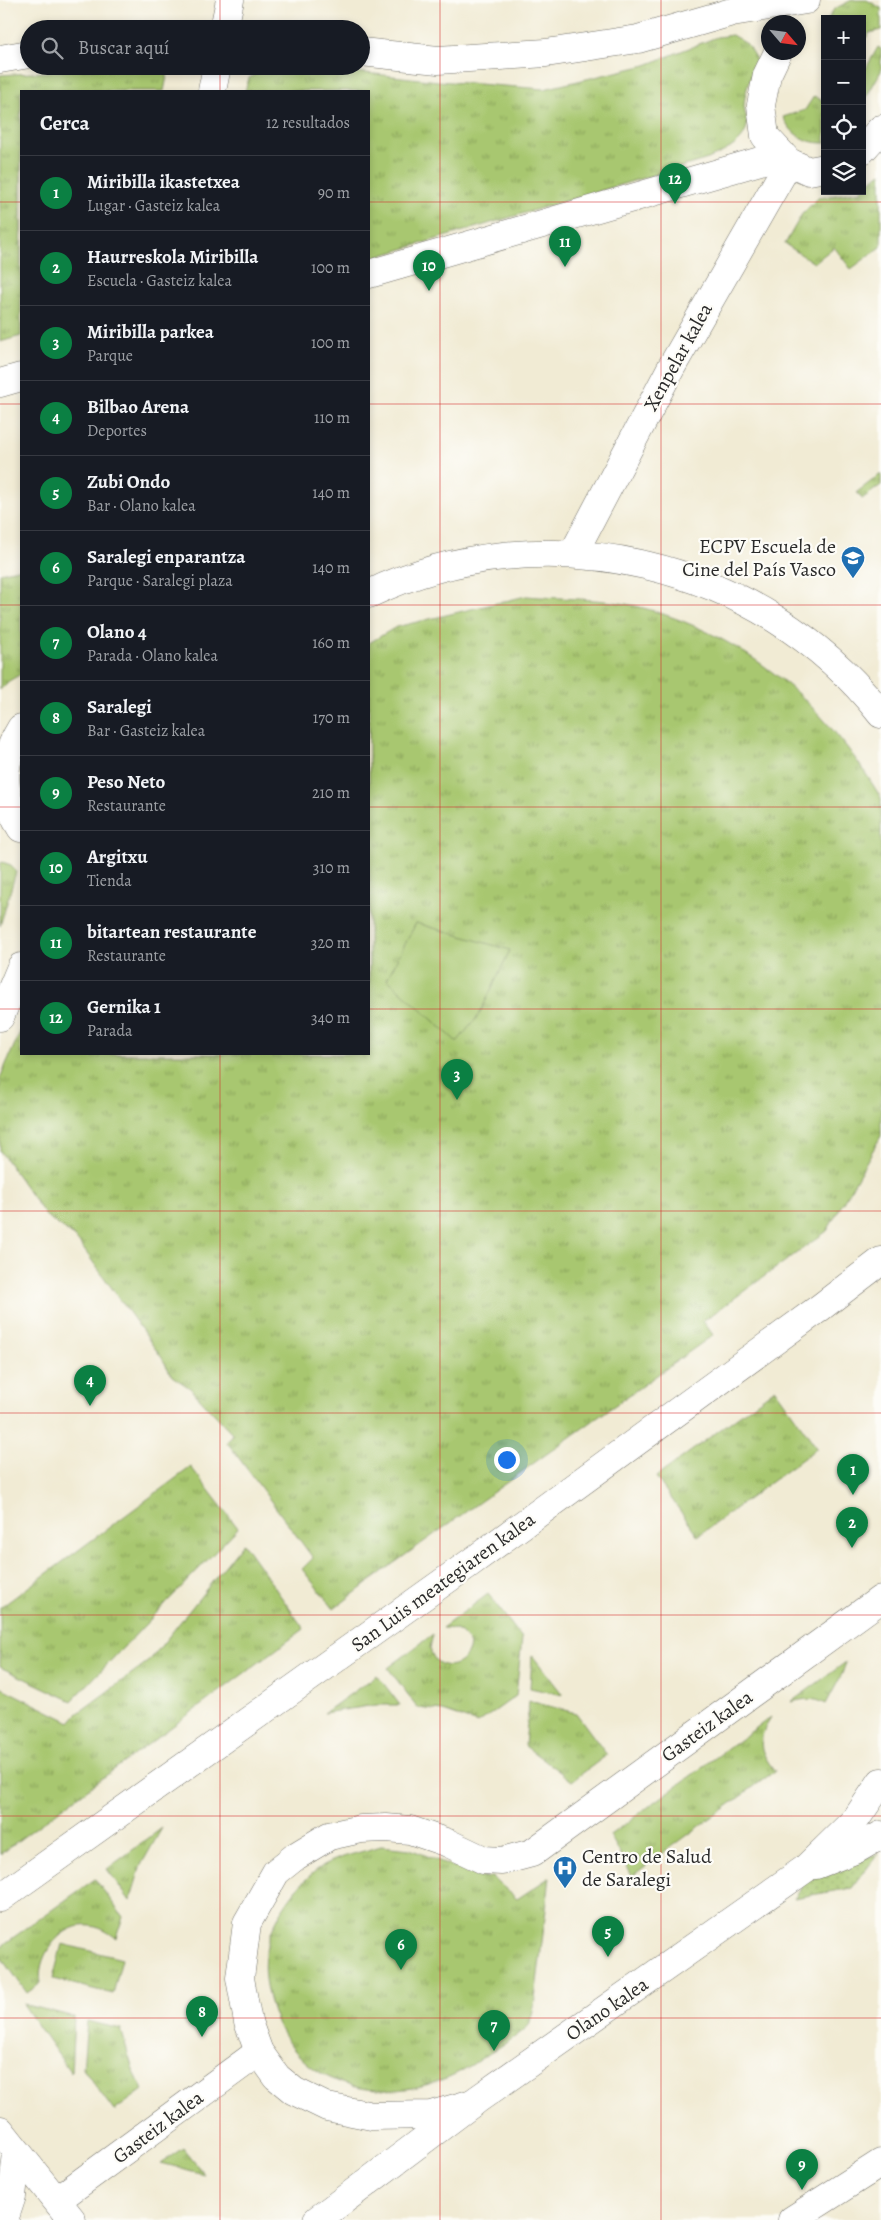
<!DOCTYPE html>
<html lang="es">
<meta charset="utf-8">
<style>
body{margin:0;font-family:Alegreya,serif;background:#20242c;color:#f1f3f6}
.controls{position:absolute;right:15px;top:15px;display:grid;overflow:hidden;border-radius:0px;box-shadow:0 2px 8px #0003}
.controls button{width:45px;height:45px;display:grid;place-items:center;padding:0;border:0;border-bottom:1px solid #363941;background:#171b24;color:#f1f3f6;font:25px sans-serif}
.compass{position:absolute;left:761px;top:15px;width:45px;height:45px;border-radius:50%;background:#171b24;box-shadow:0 2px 8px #0003;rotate:118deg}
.you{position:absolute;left:506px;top:1459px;width:18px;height:18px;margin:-12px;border:4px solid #fff;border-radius:50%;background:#1a73e8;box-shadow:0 0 0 8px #1a73e833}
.badge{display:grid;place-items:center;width:32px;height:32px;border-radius:50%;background:#0b8043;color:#fff;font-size:16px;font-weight:700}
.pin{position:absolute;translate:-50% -41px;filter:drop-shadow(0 1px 2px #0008)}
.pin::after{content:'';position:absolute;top:26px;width:18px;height:15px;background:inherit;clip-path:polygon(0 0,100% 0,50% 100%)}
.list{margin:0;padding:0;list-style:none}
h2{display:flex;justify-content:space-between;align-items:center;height:65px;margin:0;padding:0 20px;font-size:21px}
h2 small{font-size:16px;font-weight:400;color:#9ea1a6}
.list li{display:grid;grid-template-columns:32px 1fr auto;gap:15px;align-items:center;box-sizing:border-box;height:75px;padding:0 20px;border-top:1px solid #363941}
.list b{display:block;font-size:19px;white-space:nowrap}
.list p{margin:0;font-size:16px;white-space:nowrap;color:#9ea1a6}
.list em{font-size:16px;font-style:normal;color:#9ea1a6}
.icon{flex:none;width:28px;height:28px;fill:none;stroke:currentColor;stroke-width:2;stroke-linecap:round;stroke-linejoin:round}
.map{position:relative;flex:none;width:881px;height:2220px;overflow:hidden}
.search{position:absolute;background:#171b24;box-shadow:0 2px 8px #0003;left:20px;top:20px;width:350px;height:55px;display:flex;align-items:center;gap:12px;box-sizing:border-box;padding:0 18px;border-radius:28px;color:#9ea1a6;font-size:19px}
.panel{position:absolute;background:#171b24;box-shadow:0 2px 8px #0003;left:20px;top:90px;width:350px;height:965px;border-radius:0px}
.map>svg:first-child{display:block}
.grass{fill:url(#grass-tufts);stroke:#6a794d}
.garden{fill:url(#garden-dots);stroke:#6a794d}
.pitch{fill:#a8c76f;stroke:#6a794d}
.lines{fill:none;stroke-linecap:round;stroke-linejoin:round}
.minor-casing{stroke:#706e66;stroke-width:29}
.major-casing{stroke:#706e66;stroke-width:29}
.minor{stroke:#fff;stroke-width:28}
.major{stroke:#fff;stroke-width:28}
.grid{fill:none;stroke:#d62828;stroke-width:1;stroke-opacity:0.55}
.labels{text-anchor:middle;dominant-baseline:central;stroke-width:4.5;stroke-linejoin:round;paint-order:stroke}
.street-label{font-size:20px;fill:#2b2b2b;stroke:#fdfcf7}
.poi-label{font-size:20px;fill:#2b2b2b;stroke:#fdfcf7;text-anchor:end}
</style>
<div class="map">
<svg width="881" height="2220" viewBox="0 0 881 2220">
<defs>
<pattern id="grass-tufts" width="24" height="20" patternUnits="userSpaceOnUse" patternTransform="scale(1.25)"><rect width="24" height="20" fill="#a8c76f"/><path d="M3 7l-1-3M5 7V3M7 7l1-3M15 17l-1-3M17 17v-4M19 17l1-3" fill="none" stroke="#89a25b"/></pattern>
<pattern id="garden-dots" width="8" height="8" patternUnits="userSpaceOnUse" patternTransform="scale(1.25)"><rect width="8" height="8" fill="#a8c76f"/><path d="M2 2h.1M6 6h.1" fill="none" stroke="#89a25b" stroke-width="1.8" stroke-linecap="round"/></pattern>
</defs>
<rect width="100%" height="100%" fill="#fdfcf7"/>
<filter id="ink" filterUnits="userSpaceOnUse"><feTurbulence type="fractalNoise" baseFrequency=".02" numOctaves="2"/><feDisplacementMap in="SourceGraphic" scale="10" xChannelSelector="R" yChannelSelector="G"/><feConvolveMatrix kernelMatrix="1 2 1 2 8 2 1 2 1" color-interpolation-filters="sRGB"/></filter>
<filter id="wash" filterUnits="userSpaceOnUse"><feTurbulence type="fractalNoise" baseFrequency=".0096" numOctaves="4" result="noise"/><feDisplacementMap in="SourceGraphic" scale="20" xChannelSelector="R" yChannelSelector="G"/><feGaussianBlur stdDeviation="1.12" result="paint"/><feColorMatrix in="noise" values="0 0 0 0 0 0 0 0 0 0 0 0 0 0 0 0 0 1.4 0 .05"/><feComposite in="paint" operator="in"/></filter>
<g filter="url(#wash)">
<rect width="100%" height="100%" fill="#f1ebd4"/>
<g class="grass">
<polygon points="852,0 867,0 881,8 881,30 869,33 862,44 862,19 828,19 834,9"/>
<path d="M 732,35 L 747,44 L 757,61 C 751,75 745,90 744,106 C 744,112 748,119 747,125 C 745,144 723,152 708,159 L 369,259 L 369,91 L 245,91 L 249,78 L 266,69 L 329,69 L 438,81 L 544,89 L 646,65 L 717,37 Z"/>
<polygon points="878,47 881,49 881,71 862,105 862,75"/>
<polygon points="137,66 169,66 164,91 21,91 21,336 0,342 0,75"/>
<path d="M 814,96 L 825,102 L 825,143 C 804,143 792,135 783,117 L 805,110 Z"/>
<polygon points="881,173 881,247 851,269 834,247 814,263 785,244 802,214 818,198 862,191 862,187"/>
<polygon points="881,474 881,485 862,499 857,492"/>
<polygon points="21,568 21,674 9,681 0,690 0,573"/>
<path d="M 526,596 C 562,599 601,598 636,606 C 745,634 825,703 881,798 L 881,1136 L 827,1231 L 703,1321 L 713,1335 L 390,1566 L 334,1609 L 302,1569 L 313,1558 L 227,1442 L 233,1434 L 190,1388 L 172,1376 L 162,1358 L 75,1237 L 46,1216 L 0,1151 L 0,1078 L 21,1030 L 21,1054 L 369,1054 L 369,643 L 396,627 Z"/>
<polygon points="2,862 11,865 16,872 0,926 0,864"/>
<polygon points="775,1389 817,1448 698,1536 656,1477"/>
<polygon points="191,1467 238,1528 72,1701 0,1667 0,1608"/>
<polygon points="243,1543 304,1629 0,1854 0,1687 70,1722 77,1714 150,1660"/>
<path d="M 488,1594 L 522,1638 L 516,1696 L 478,1723 L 443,1711 L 418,1708 L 388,1668 L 433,1634 L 430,1648 C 435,1674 466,1670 470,1645 C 463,1632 457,1628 442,1628 Z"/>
<polygon points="532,1655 563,1695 530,1688"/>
<path d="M 846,1662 L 842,1674 L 826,1704 C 814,1697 803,1699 791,1702 Z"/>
<polygon points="377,1675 400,1705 376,1705 324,1713"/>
<polygon points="529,1701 576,1713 607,1755 572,1781 525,1746"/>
<path d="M 771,1717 C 757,1740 758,1750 775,1771 L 632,1876 L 610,1835 Z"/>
<polygon points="162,1828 141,1865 130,1901 107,1869"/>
<path d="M 381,1846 L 410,1849 L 481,1878 L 492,1877 L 517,1899 L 550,1877 L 534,2007 C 532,2013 531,2020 529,2025 C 524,2033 483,2057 473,2064 C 400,2111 298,2097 271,2006 C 260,1970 262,1946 281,1912 C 290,1896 307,1875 324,1865 C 340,1856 363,1852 381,1846 Z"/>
<path d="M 95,1879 L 123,1917 L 116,1938 C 106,1930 94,1924 80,1926 C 56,1930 36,1960 41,1983 L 27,1993 L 0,1955 L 0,1947 Z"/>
<polygon points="62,1944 122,1959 113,1994 53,1979"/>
<polygon points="23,2004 74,2017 71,2073"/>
<polygon points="87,2021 121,2029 133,2070 143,2090 114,2111 83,2069"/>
<polygon points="183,2148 204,2174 161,2163"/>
</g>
<polygon class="garden" points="878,1854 852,1888 794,1898 812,1872"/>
<polygon class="pitch" points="416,923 510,950 479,1015 457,1042 387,979"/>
</g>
<g filter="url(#ink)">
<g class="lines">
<defs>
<g id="minor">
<polyline points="224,29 230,0"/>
<polyline points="212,91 217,66"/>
<polyline points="573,554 672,366 789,162"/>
<path d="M 369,594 C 543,510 762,561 881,714"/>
<path d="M 21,728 C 0,762 0,795 21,828"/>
<polyline points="0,1017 21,967"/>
<polyline points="816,1865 857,1849 881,1835"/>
<polyline points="0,1898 470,1563 821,1307 881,1261"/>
<polyline points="473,2103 431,2115 372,2116 327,2107 294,2091 277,2077 259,2052 248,2022 240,1978 247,1923 276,1872 296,1856 329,1836 361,1829 386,1828 410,1830 448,1843 484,1860 502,1861 532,1853 881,1599"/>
<polyline points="0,2130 72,2220"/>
<polyline points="57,2200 259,2052"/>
<polyline points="4,2220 12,2196 17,2153"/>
<polyline points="317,2220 478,2099 805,1869 856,1819 881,1782"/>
<polyline points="792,2220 881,2163"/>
</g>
<g id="major">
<polyline points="361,52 438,60 546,53 638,39 732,12 806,0"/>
<polyline points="778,52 767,75 761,105 765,136 789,162 809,171 825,168"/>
<polyline points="0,59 29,54"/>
<polyline points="862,150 881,129"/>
<polyline points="369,274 781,155"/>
<polyline points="0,383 21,377"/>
</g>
</defs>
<use href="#minor" class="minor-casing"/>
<use href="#major" class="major-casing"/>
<use href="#minor" class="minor"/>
<use href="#major" class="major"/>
</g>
</g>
<path class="grid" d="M 220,0 L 220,29M 440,0 L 440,2220M 661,0 L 661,2220M 220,66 L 220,91M 0,202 L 21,202M 369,202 L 881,202M 0,404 L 21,404M 369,404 L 881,404M 0,605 L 21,605M 369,605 L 881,605M 0,807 L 21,807M 369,807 L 881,807M 0,1009 L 21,1009M 369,1009 L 881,1009M 220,1054 L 220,2220M 0,1211 L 881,1211M 0,1413 L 881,1413M 0,1615 L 881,1615M 0,1816 L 881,1816M 0,2018 L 881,2018"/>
<defs>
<symbol id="university-pin" viewBox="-11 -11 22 30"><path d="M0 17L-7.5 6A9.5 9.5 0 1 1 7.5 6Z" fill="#1f6fb2" stroke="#fdfcf7"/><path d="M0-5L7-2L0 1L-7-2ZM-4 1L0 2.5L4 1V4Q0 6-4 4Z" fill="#fff"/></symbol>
<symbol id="hospital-pin" viewBox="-11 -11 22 30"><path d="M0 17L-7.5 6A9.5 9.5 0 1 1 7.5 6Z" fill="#1f6fb2" stroke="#fdfcf7"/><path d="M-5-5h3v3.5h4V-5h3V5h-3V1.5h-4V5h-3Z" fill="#fff"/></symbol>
</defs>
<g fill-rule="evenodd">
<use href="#university-pin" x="839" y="544" width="28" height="38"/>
<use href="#hospital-pin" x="551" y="1854" width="28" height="38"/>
</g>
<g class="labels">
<g class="street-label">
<text transform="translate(678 357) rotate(-61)">Xenpelar kalea</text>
<text transform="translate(443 1582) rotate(-36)">San Luis meategiaren kalea</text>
<text transform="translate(707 1726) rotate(-36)">Gasteiz kalea</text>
<text transform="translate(607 2009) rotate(-35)">Olano kalea</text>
<text transform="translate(158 2127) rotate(-37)">Gasteiz kalea</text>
</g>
<g class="poi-label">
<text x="836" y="546">ECPV Escuela de<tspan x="836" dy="23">Cine del País Vasco</tspan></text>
<text x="582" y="1856" text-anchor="start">Centro de Salud<tspan x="582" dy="23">de Saralegi</tspan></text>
</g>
</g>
</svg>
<div class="controls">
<button>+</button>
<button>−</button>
<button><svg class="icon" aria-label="locate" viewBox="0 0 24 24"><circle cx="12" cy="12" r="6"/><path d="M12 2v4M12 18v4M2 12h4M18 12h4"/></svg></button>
<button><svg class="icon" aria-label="layers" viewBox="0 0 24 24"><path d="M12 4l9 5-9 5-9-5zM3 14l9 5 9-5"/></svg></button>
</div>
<svg class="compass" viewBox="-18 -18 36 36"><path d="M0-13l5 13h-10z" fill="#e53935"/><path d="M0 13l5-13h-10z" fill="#9ea1a6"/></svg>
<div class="you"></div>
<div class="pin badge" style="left:853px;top:1495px">1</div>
<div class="pin badge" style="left:852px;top:1548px">2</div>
<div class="pin badge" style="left:457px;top:1100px">3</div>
<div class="pin badge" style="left:90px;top:1406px">4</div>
<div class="pin badge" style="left:608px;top:1957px">5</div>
<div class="pin badge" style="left:401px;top:1970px">6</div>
<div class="pin badge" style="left:494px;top:2051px">7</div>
<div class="pin badge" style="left:202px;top:2037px">8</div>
<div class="pin badge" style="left:802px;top:2190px">9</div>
<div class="pin badge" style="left:429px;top:291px">10</div>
<div class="pin badge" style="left:565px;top:267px">11</div>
<div class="pin badge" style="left:675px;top:204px">12</div>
<div class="search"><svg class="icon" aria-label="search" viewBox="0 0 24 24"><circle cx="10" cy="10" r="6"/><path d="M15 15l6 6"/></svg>Buscar aquí</div>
<section class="panel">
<h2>Cerca<small>12 resultados</small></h2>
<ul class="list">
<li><span class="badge">1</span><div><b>Miribilla ikastetxea</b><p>Lugar · Gasteiz kalea</p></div><em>90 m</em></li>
<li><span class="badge">2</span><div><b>Haurreskola Miribilla</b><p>Escuela · Gasteiz kalea</p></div><em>100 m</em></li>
<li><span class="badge">3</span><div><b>Miribilla parkea</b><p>Parque</p></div><em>100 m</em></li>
<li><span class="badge">4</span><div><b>Bilbao Arena</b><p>Deportes</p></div><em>110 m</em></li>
<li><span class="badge">5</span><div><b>Zubi Ondo</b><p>Bar · Olano kalea</p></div><em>140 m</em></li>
<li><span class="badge">6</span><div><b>Saralegi enparantza</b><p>Parque · Saralegi plaza</p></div><em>140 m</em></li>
<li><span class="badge">7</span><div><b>Olano 4</b><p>Parada · Olano kalea</p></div><em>160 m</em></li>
<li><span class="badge">8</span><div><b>Saralegi</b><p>Bar · Gasteiz kalea</p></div><em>170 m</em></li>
<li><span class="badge">9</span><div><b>Peso Neto</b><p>Restaurante</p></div><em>210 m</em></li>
<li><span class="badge">10</span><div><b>Argitxu</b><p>Tienda</p></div><em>310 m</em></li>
<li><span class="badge">11</span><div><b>bitartean restaurante</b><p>Restaurante</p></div><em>320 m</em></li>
<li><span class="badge">12</span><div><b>Gernika 1</b><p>Parada</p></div><em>340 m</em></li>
</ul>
</section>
</div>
